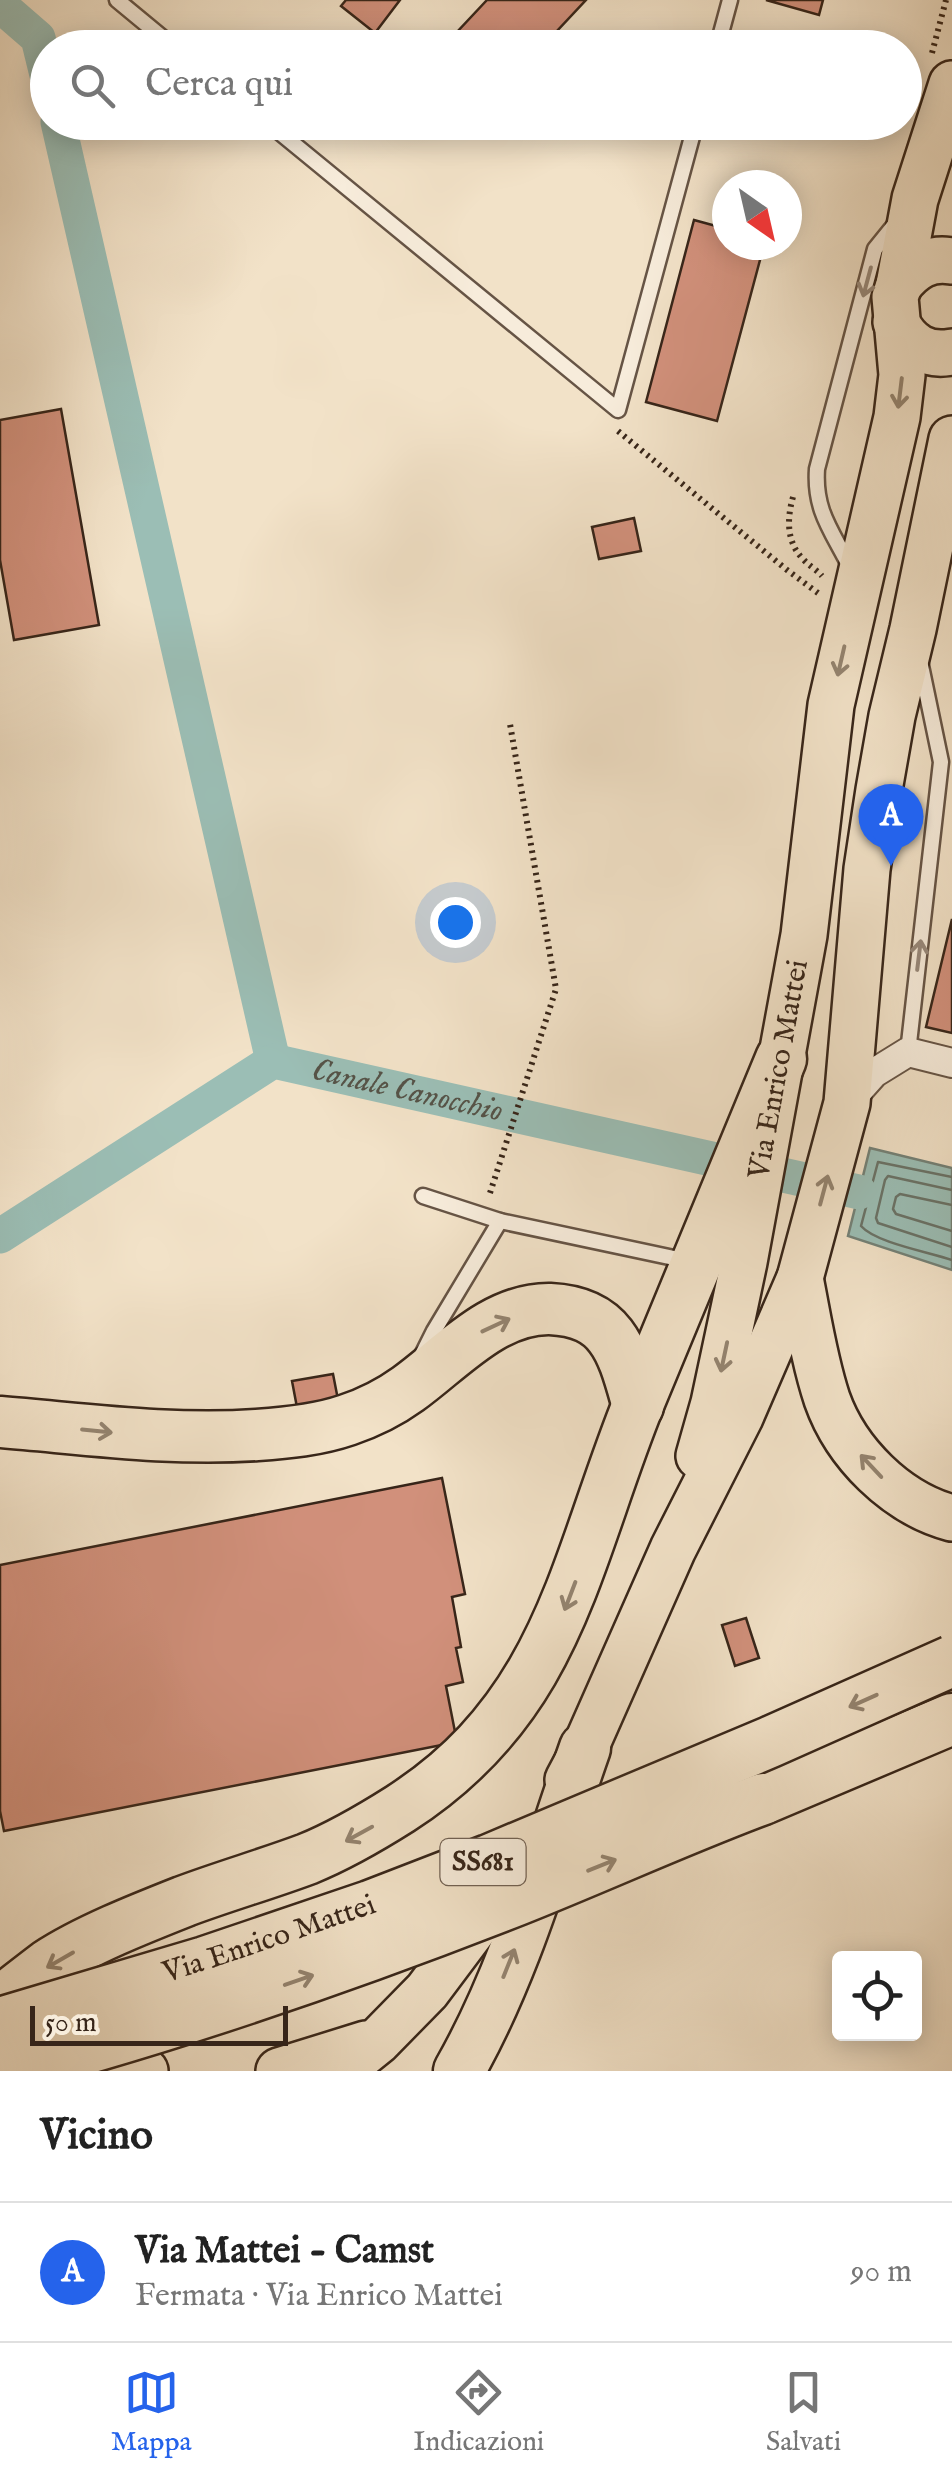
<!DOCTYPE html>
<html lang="it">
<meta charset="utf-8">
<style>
body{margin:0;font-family:"IM FELL English",serif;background:#f2f2f2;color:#222}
.controls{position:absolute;right:30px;bottom:30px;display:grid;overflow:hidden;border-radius:10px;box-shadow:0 5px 25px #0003}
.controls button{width:90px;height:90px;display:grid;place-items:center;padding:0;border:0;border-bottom:2px solid #e0e0e0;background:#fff;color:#222;font:50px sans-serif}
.compass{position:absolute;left:712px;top:170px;width:90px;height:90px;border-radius:50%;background:#fff;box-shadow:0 5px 25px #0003;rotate:146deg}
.scale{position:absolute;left:30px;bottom:25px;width:258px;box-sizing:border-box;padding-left:10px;border:5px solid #372519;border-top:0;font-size:28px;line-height:35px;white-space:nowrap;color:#372519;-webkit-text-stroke:8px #f7ecdb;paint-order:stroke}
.you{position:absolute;left:455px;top:922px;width:35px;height:35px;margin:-25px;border:8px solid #fff;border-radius:50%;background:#1a73e8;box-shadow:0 0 0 15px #1a73e833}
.badge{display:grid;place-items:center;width:65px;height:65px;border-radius:50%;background:#2563eb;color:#fff;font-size:32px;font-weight:700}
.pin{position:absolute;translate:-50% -82px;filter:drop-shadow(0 2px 5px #0008)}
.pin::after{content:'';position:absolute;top:52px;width:35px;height:30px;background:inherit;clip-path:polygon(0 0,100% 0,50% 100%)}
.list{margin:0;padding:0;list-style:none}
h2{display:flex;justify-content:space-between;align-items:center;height:130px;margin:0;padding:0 40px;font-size:42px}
h2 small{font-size:32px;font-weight:400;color:#767676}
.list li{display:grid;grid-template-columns:65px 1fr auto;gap:30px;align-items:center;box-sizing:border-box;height:140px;padding:0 40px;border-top:2px solid #e0e0e0}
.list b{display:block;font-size:38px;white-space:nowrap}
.list p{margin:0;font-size:32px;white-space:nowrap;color:#767676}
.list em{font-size:32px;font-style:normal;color:#767676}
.icon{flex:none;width:55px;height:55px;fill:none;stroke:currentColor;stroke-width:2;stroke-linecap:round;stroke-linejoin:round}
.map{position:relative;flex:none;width:952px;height:2071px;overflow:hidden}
.search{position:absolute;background:#fff;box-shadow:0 5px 25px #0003;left:30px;right:30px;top:30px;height:110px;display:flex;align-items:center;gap:25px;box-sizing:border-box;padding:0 35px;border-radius:55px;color:#767676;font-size:38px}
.sheet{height:270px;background:#fff}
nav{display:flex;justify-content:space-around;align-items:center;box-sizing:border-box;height:140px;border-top:2px solid #e0e0e0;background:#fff;font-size:28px;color:#767676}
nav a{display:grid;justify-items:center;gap:5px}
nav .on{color:#2563eb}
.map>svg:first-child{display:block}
.water{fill:#9bbeb5;stroke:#738177;stroke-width:2.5}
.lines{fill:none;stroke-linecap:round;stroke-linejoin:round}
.shore{stroke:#697267;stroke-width:2.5}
.canal{stroke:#9bbeb5;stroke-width:35}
.building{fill:#d1907b;stroke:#372519;stroke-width:2.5}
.lane-casing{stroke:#665445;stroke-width:19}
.street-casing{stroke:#665445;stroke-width:32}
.primary-casing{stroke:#372519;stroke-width:50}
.highway-casing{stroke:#372519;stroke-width:55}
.path{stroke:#372519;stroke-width:6;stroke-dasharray:2.5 5;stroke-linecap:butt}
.lane{stroke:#f7ecdb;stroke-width:14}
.street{stroke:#f7ecdb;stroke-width:28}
.primary{stroke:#f2e2c8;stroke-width:45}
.highway{stroke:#f2e2c8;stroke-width:50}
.highway-bridge-casing{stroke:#372519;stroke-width:55;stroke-linecap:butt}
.highway-bridge{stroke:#f2e2c8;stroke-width:50}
.oneway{stroke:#97887a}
.oneway2{stroke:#948470}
.labels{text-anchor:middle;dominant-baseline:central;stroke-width:8;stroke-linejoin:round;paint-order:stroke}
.shield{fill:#f7ecdb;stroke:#716153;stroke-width:2.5}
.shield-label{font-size:28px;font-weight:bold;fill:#372519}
.street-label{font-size:30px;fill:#372519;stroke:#f7ecdb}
.water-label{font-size:32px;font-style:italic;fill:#555348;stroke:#f7ecdb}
</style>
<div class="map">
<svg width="952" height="2071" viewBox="0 0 952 2071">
<rect width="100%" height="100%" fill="#f2e2c8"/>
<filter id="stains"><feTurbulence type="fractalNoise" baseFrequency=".002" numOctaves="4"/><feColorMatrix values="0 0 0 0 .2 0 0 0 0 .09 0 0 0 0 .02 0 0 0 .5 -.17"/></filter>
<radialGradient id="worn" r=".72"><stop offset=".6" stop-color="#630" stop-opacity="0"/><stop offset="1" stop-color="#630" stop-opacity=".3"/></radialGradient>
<polygon class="water" points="870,1148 952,1168 952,1270 848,1236"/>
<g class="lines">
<g class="shore">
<path d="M 952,1177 L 878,1162 L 861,1226 C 876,1243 929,1252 952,1260"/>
<polyline points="952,1190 888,1176 885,1180 876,1218 878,1223 952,1247"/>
<polyline points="952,1205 900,1194 896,1197 893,1209 896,1214 952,1231"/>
</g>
<g class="canal">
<polyline points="0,5 38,38 48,79"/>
<polyline points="58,122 273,1061"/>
<path id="s1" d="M 0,1236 L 273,1061 L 859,1192"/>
</g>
</g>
<g class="building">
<polygon points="346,0 400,0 375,33 341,6"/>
<polygon points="487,0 586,0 541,48 442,48"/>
<polygon points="766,0 823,0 819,15"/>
<polygon points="694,220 727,229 727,245 764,245 717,421 646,402"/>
<polygon points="61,409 99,625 14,640 0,560 0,420"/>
<polygon points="634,518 641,551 599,559 592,527"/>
<polygon points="952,919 952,1033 926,1027"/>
<polygon points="333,1374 340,1410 299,1418 292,1381"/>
<polygon points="442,1478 465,1594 452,1597 461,1647 456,1648 463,1682 446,1686 457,1742 4,1831 0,1811 0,1565"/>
<polygon points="746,1618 759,1658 735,1666 722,1625"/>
</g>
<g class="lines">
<defs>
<g id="lane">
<polyline points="117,0 175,48"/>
<polyline points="717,48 730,0"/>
<polyline points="267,122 618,410 696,122"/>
<path d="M 851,569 C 833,532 814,512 817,469 L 875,249 L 896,223"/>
<polyline points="908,1052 941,762 920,661"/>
<polyline points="423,1196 500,1221 688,1261"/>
<polyline points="422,1355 434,1331 500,1221"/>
</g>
<polyline id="street" points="849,1101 874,1073 908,1052 952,1063"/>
<g id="primary">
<path d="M 899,285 C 913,267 929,257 952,261"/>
<path d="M 896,322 C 908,345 926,357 952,352"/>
<path d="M 800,1278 C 808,1318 814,1360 827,1399 C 846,1453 896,1503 952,1518"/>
<path id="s2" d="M 699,1456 L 714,1403 L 744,1262 L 804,935 L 831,705 L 897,417 L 902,375 L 895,297 L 899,285 L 915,199 L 952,84"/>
<polyline points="568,1780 585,1748 673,1549 740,1417 800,1278 847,1103 867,869 879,790 892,716 913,629 952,439"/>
<polyline points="76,2040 104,2046 145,2071"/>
<polyline points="279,2071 366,2044"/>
<polyline points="341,2071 378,2041 427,1991 496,1899"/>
</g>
<g id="highway">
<path d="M 0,1422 C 86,1429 171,1441 257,1435 C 287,1433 318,1430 347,1420 C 368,1413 390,1402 408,1389 C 450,1359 493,1308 550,1309 C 615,1312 623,1354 638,1406"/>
<polyline points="763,1799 952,1719"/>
<path d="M 0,2002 C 16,1990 32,1977 48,1965 C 86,1940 142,1918 185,1901 C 225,1886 267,1874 307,1859 C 339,1846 370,1828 400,1809 C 560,1706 574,1563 639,1402 C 686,1287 734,1174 781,1059"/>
<path d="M 459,2071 C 516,1971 547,1856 585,1748"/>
</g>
</defs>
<use href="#lane" class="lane-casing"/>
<use href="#street" class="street-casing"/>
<use href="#primary" class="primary-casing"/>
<use href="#highway" class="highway-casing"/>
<g class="path">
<polyline points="932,53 946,0"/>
<polyline points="618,431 787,570 818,593"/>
<path d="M 793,497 C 787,518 786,542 803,559 C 809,566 816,569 822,576"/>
<polyline points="490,1193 556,989 510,724"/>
</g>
<use href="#lane" class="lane"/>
<use href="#street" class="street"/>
<use href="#primary" class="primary"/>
<use href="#highway" class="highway"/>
<defs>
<g id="highway-bridge">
<path id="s3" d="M 0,2023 L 205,1962 L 370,1906 L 489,1860 L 770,1742 L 952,1661"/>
<path d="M 5,2071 C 179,2025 349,1966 517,1900 C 600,1867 680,1830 763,1799"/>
</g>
</defs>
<use href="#highway-bridge" class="highway-bridge-casing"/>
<use href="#highway-bridge" class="highway-bridge"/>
</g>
<defs><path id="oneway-shaft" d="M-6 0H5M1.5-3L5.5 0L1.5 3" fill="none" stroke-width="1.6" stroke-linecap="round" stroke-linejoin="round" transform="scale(2.5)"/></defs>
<g class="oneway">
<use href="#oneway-shaft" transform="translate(867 282) rotate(105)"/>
<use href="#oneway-shaft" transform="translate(919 955) rotate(-83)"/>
</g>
<g class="oneway2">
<use href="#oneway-shaft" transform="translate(900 393) rotate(97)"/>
<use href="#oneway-shaft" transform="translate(841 661) rotate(103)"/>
<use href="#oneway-shaft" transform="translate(824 1190) rotate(-75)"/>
<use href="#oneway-shaft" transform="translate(496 1325) rotate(-25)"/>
<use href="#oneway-shaft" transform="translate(724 1357) rotate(102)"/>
<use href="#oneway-shaft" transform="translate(97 1431) rotate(6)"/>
<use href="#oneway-shaft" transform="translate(871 1466) rotate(-133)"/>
<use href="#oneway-shaft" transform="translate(570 1596) rotate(111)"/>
<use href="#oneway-shaft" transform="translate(863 1701) rotate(156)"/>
<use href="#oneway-shaft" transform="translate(359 1834) rotate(151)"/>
<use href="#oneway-shaft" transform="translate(602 1865) rotate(-22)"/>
<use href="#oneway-shaft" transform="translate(60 1960) rotate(150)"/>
<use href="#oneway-shaft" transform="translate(509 1963) rotate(-68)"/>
<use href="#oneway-shaft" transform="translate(299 1980) rotate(-19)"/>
</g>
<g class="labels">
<rect class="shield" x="440.5" y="1839" width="85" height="46" rx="8"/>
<g class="shield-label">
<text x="483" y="1862">SS681</text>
</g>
<g class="street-label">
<text stroke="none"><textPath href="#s2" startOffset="395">Via Enrico Mattei</textPath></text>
<text stroke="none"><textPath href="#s3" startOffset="282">Via Enrico Mattei</textPath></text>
</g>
<g class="water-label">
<text stroke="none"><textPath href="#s1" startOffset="462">Canale Canocchio</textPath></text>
</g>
</g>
<rect width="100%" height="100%" filter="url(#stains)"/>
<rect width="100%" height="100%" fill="url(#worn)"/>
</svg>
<div class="controls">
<button><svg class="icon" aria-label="locate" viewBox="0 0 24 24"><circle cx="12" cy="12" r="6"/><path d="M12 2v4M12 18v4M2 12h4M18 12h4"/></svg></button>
</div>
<svg class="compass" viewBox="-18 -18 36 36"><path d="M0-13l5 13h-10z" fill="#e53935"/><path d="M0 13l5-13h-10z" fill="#767676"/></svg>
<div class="scale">50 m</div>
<div class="you"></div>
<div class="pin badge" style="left:891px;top:866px">A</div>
<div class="search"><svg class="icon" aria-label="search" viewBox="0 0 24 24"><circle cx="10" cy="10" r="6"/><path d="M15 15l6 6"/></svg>Cerca qui</div>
</div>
<section class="sheet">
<h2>Vicino<small></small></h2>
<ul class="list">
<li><span class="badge">A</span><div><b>Via Mattei - Camst</b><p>Fermata · Via Enrico Mattei</p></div><em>90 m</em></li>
</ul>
</section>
<nav>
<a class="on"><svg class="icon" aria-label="map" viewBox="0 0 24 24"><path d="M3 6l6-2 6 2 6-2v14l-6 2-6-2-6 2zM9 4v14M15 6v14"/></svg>Mappa</a>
<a><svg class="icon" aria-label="directions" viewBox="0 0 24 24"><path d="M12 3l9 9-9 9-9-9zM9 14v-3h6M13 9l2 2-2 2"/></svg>Indicazioni</a>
<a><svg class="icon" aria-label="saved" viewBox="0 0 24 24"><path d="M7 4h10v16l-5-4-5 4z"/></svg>Salvati</a>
</nav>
